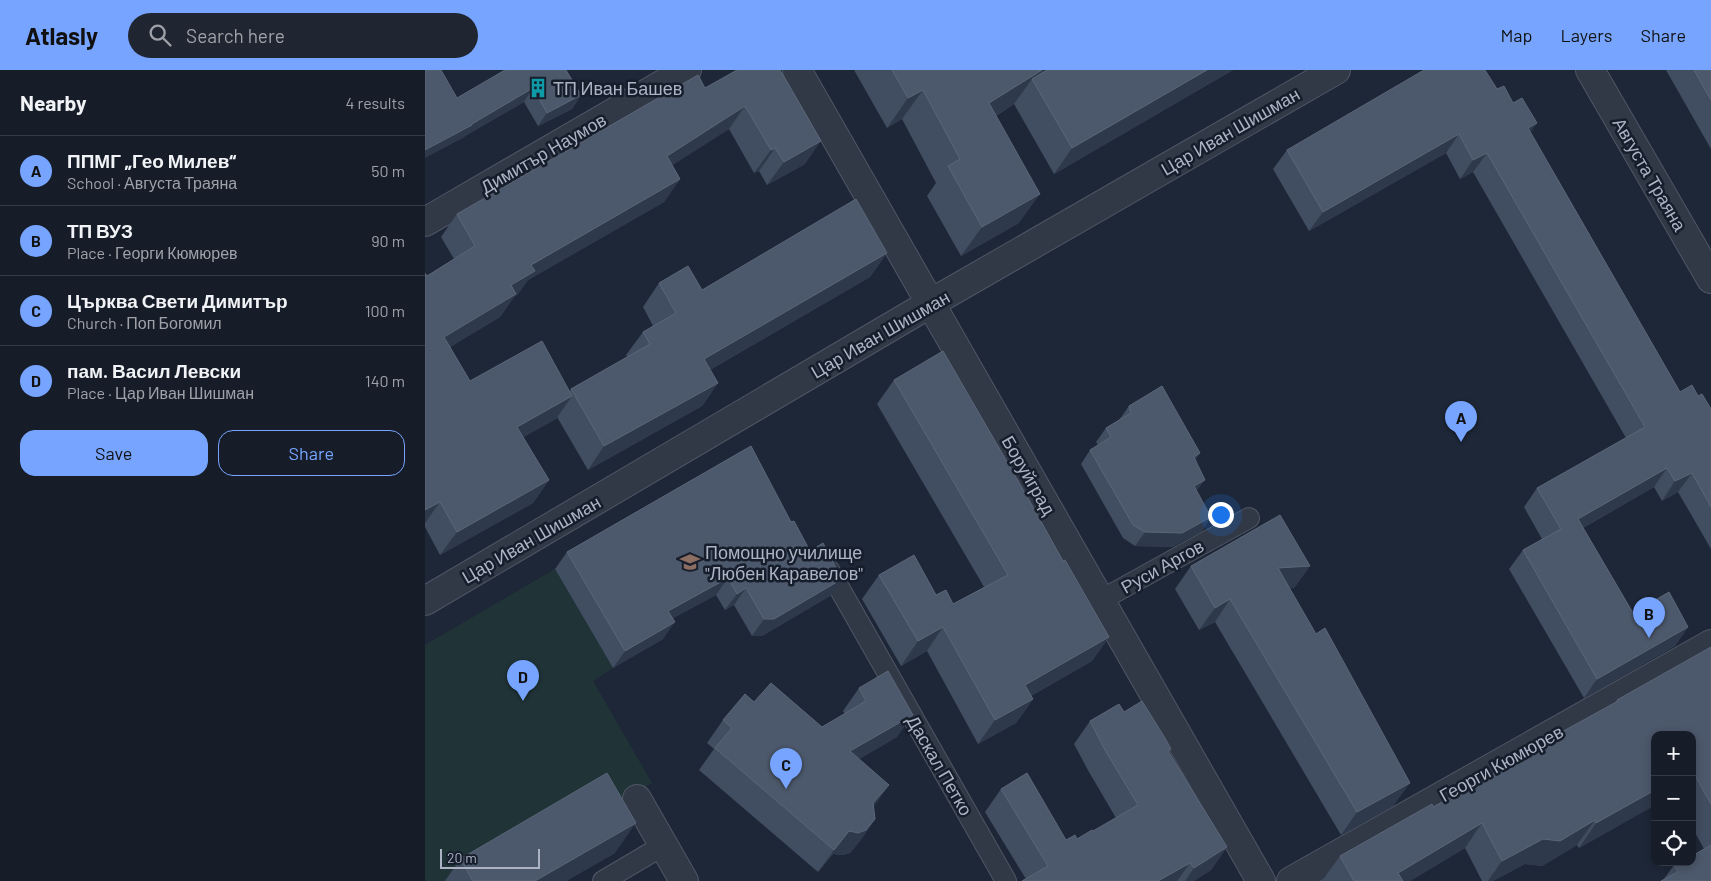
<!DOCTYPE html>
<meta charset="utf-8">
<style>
body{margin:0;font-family:Barlow,sans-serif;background:#1f2631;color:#f1f3f6}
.controls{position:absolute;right:15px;bottom:15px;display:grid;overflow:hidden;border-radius:10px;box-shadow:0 2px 8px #0003}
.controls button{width:45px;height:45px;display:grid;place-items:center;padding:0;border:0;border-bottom:1px solid #353b46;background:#161d29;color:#f1f3f6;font:25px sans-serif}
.scale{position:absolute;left:15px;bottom:12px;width:100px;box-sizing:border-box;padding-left:5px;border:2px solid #abb3c5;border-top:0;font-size:14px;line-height:18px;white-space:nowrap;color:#abb3c5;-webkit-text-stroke:4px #171e2b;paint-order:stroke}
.you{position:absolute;left:795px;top:444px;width:18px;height:18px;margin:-12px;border:4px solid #fff;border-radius:50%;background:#1a73e8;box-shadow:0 0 0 8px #1a73e833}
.badge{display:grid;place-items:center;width:32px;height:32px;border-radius:50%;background:#76a4fe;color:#111;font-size:16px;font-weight:700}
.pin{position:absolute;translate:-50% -41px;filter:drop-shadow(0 1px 2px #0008)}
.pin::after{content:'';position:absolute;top:26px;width:18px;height:15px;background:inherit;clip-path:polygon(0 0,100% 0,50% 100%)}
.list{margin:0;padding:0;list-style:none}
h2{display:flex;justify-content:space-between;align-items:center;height:65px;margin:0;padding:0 20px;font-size:21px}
h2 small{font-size:16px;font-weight:400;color:#9ea2a8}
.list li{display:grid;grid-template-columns:32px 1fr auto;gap:15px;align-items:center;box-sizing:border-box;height:70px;padding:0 20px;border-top:1px solid #353b46}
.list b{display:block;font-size:19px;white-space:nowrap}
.list p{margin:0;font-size:16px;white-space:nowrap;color:#9ea2a8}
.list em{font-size:16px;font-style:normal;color:#9ea2a8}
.actions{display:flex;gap:10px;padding:15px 20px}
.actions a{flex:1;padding:11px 0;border:1px solid #76a4fe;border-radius:15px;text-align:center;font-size:18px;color:#76a4fe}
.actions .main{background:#76a4fe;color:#111}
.icon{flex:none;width:28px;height:28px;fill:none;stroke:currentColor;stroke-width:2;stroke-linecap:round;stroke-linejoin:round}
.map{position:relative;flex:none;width:1286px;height:811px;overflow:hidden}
header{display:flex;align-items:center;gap:30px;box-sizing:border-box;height:70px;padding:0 25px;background:#76a4fe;color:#111}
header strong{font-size:24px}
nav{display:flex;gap:28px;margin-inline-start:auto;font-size:18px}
.search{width:350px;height:45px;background:#1f2631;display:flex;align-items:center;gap:12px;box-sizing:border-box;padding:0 18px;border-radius:28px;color:#9ea2a8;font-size:19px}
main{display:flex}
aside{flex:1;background:#161d29}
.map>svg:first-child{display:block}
.green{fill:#203438}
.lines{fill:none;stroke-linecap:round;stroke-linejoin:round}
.service-casing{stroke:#4f5665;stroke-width:22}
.minor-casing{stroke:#4f5665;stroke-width:30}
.tertiary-casing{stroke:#4f5665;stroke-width:30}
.service{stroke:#313947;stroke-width:20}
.minor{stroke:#313947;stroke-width:28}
.tertiary{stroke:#313947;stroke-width:28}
.wall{fill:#414d60}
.shaded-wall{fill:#2e394b}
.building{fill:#4c586b;stroke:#5b6679}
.labels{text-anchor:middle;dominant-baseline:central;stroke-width:5;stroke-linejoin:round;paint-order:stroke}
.poi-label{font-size:18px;fill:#abb3c5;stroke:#171e2b;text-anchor:start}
.street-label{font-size:18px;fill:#abb3c5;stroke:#171e2b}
</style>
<header>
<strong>Atlasly</strong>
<div class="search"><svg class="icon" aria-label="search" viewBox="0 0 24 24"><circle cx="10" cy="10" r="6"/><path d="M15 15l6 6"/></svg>Search here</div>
<nav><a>Map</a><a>Layers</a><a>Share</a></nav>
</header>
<main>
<aside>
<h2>Nearby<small>4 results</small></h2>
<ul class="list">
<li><span class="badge">A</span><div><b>ППМГ „Гео Милев“</b><p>School · Августа Траяна</p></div><em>50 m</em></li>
<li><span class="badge">B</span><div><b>ТП ВУЗ</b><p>Place · Георги Кюмюрев</p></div><em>90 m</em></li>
<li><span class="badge">C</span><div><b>Църква Свети Димитър</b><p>Church · Поп Богомил</p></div><em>100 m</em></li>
<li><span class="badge">D</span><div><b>пам. Васил Левски</b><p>Place · Цар Иван Шишман</p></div><em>140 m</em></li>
</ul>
<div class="actions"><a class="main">Save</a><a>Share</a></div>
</aside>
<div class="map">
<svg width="1286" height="811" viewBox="0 0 1286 811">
<rect width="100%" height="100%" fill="#1e2737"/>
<polygon class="green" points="130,499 188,598 168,611 227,713 169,747 27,811 0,811 0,575"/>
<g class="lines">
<defs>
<g id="service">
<polyline points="404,500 581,811"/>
<polyline points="676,530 824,448"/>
<polyline points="178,811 239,775"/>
</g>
<g id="minor">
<polyline points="372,0 836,811"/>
<polyline points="0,152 262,0"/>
<polyline points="0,531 506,233 911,0"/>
<polyline points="212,729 259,811"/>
<polyline points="866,811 1286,574"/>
</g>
<polyline id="tertiary" points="1165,0 1286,209"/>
</defs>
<use href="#service" class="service-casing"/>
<use href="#minor" class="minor-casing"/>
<use href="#tertiary" class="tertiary-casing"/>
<use href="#service" class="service"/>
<use href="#minor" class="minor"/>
<use href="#tertiary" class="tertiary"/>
</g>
<g class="wall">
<polygon points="80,0 156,25 147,39 113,56 99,32 40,66 38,68 32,28"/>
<polygon points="312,0 380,94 342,115 334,101 329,103 304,59 247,95 255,109 239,132 103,210 93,224 89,227 75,247 25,277 45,311 144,322 146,319 202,287 201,285 218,262 228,256 218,237 234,213 277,220 462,183 445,207 285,300 293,313 277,336 163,400 132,347 131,349 98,367 124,410 108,433 15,485 0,457 0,203 2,206 29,189 16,167 32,144 280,18"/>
<polygon points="429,0 808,0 629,104 589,34 571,46 594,153 536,186 502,126 511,113 477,49 462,58"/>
<polygon points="1241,0 1286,0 1286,79"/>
<polygon points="1088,33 1255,322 1273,326 1286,339 1286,479 1253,422 1237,431 1229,417 1158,458 1208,543 1263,557 1250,576 1159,628 1084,499 1098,480 1117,469 1099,437 1112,418 1201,368 1048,102 1035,109 1021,83 884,161 848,99 862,80"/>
<polygon points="469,310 638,491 684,567 667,591 606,626 608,629 591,653 553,674 502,581 476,596 437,529 454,505 511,525 528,534 559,517 452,334"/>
<polygon points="704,336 775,383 770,390 772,421 786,447 777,461 747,477 710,476 698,468 656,394 665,380 673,375 671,372 681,358 694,350"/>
<polygon points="326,376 405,526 337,566 327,566 309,535 300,540 291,525 248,548 238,569 188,598 130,499 142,482"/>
<polygon points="766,496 885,496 869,518 864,518 969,735 916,765 790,552 774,560 750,519"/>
<polygon points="1286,577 1286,811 1239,809 1249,795 1279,779 1267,757 1267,665 1230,665 1230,735 1154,778 1152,775 1117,796 1100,794 1068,811 1057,811 1040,778 985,811 897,811 915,786 1008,737 1083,696 1086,690 1190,633 1192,630"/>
<polygon points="434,618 472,667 434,689 449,737 450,749 435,771 425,783 417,785 408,784 393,802 274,700 289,679 282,673 298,650 329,632 397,657 420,644 418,641"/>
<polygon points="699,642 746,679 744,682 802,777 786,800 769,811 597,811 601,809 560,742 576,719 641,770 652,769 668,761 691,748 664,702 649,674 665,651"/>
<polygon points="190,783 141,811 20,811 35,789"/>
</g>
<g class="shaded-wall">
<polygon points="617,0 640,0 607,9 589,34 543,63 564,33"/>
<polygon points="782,0 808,0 629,104 647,78"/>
<polygon points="108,18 99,32 40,66 38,68 0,88 0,80"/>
<polygon points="498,20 477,49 462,58 483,28"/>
<polygon points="156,25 147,39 113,56 122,43"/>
<polygon points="320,36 304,59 226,109 242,86"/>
<polygon points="1112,53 1099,72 1103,58"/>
<polygon points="1034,64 1021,83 884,161 898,142"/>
<polygon points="396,71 380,94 342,115 359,92"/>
<polygon points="350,78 334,101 329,103 346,80"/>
<polygon points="1062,83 1048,102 1035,109 1048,90"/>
<polygon points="255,109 239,132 103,210 93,224 89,227 75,247 3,290 19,267 86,215 106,195"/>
<polygon points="615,124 594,153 536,186 557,157"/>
<polygon points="462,183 445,207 262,313 279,289"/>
<polygon points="293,313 277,336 163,400 179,376"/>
<polygon points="147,326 131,349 76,380 92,357"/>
<polygon points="775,383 766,397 769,387"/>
<polygon points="1242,398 1229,417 1140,468 1153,449"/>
<polygon points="1267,403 1253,422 1237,431 1250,411"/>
<polygon points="124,410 108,433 15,485 32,462"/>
<polygon points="780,410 770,423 769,416"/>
<polygon points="15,432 0,453 0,440"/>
<polygon points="786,447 777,461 747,477 710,476 720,462"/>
<polygon points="885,496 869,518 837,521 853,498"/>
<polygon points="303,508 291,525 232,557 243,541"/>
<polygon points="417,509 405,526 337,566 327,566 339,549"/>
<polygon points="321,518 309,535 300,540 312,524"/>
<polygon points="805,529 790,552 774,560 790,538"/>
<polygon points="250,552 238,569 188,598 200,581"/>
<polygon points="518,557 502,581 476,596 493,571"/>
<polygon points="1263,557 1250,576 1159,628 1172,609"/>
<polygon points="684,567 667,591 583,639 600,615"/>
<polygon points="608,629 591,653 553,674 570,650"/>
<polygon points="488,645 472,667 409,704 425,681"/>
<polygon points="985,713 969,735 916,765 932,742"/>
<polygon points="464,715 448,738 448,733"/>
<polygon points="1230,720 1230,735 1154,778 1171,753"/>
<polygon points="450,749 435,771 425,783 417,785 408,784 393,802 409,780 424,761"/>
<polygon points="1170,750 1152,775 1117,796 1100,794 1068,811 1063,811 1077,791 1118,769"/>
<polygon points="211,753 190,783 141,811 110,811"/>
<polygon points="1057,753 1040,778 985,811 968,811 973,803"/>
<polygon points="802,777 786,800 769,811 760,811 769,798"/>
<polygon points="765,793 752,811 733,811"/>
</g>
<g class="building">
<polygon points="0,0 16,0 32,28 80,0 141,0 156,25 122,43 108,18 47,54 47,55 0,80"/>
<polygon points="312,0 355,0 396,71 359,92 350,78 346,80 320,36 242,86 255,109 106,195 110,201 86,215 91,224 19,267 45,311 117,271 147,326 92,357 124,410 32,462 15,432 0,440 0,203 2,206 50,176 32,144 273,5 280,18"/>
<polygon points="467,0 617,0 564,33 615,124 557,157 523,96 535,89 498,20 483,28"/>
<polygon points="622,0 782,0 647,78 607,9"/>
<polygon points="999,0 1060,0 1072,19 1079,16 1088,33 1097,28 1112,53 1103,58 1255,322 1267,315 1273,326 1277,324 1286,339 1286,437 1267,403 1250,411 1242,398 1153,449 1208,543 1244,522 1263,557 1172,609 1098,480 1136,459 1112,418 1220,357 1062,83 1048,90 1034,64 898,142 862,80"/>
<polygon points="1269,0 1286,0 1286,30"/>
<polygon points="431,129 462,183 279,289 293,313 179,376 146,319 225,274 218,262 251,243 234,213 263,196 277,220"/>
<polygon points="518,281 603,428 638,491 640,490 684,567 600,615 608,629 570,650 518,557 493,571 454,505 489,485 511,525 521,520 528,534 583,505 469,310"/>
<polygon points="737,316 775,383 769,387 780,410 769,416 786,447 757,463 720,462 708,455 665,380 686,367 681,358 706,343 704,336"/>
<polygon points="326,376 366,452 369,451 385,481 398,473 417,509 349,549 339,549 321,518 312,524 303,508 243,541 250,552 200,581 142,482"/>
<polygon points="855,445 885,496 853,498 891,564 900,558 985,713 932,742 805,529 790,538 766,496"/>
<polygon points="1286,577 1286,734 1267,700 1267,665 1230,665 1230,720 1171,753 1170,750 1135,771 1118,769 1077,791 1057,753 973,803 978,811 929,811 915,786 1007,734 1008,737 1088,693 1086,690 1193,631 1192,630"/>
<polygon points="463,601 488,645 425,681 464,715 448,733 450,749 441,760 433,763 424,761 409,780 290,678 307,658 298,650 320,624 329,632 346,613 397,657 441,631 434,618"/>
<polygon points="717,631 740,668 746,679 743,681 802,777 769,798 765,793 733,811 597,811 623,796 576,719 602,703 641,770 650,765 652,769 667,760 668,761 713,735 680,680 665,651 694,634 699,642"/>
<polygon points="182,703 211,753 110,811 48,811 35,789"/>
<polygon points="1286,775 1286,811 1236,811 1253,802 1249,795 1255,792 1267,792 1267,786"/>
</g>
<defs>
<symbol id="building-bare" viewBox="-9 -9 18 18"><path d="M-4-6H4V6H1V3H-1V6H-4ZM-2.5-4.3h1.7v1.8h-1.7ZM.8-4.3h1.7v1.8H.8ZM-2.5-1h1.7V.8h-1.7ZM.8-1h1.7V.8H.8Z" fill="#0f9aa8" stroke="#171e2b" stroke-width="2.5" paint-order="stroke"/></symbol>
<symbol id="school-bare" viewBox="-9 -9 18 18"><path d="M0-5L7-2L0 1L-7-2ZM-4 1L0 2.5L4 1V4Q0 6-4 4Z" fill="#8d6e63" stroke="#171e2b" stroke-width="2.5" paint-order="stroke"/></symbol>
</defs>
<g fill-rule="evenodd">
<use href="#building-bare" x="99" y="4" width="28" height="28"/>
<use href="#school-bare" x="251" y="478" width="28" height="28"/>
</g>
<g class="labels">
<g class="poi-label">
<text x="128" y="18">ТП Иван Башев</text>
<text x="280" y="482">Помощно училище<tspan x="280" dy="21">"Любен Каравелов"</tspan></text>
</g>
<g class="street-label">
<text transform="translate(805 61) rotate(-30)">Цар Иван Шишман</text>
<text transform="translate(118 83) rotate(-30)">Димитър Наумов</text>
<text transform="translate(1225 104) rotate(60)">Августа Траяна</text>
<text transform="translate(455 264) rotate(-30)">Цар Иван Шишман</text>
<text transform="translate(604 405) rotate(60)">Боруйград</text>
<text transform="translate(106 469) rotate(-30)">Цар Иван Шишман</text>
<text transform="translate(737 496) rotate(-29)">Руси Аргов</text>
<text transform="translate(1076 693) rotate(-29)">Георги Кюмюрев</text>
<text transform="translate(515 695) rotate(60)">Даскал Петко</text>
</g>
</g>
</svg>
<div class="controls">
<button>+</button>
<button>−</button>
<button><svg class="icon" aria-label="locate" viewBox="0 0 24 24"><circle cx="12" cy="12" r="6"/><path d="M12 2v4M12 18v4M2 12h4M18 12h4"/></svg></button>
</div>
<div class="scale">20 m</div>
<div class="you"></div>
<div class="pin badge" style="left:1036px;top:372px">A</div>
<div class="pin badge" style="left:1224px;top:568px">B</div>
<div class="pin badge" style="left:361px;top:719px">C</div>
<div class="pin badge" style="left:98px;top:631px">D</div>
</div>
</main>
